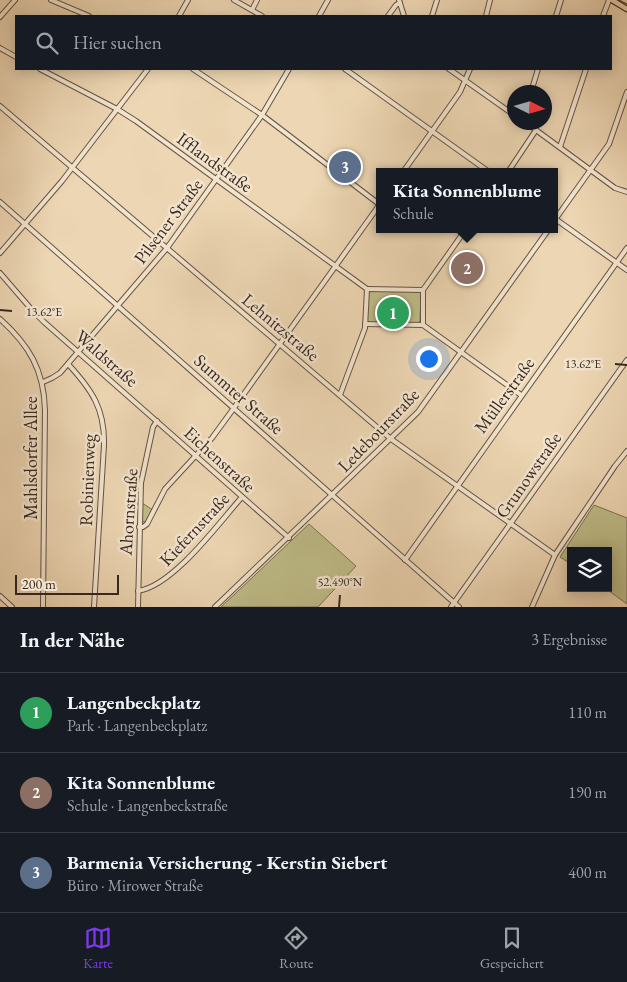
<!DOCTYPE html>
<html lang="de">
<meta charset="utf-8">
<style>
body{margin:0;font-family:"EB Garamond",serif;background:#20242c;color:#f1f3f6}
.controls{position:absolute;right:15px;bottom:15px;display:grid;overflow:hidden;border-radius:0px;box-shadow:0 2px 12px #0003}
.controls button{width:45px;height:45px;display:grid;place-items:center;padding:0;border:0;border-bottom:1px solid #363941;background:#171b24;color:#f1f3f6;font:25px sans-serif}
.compass{position:absolute;left:507px;top:85px;width:45px;height:45px;border-radius:50%;background:#171b24;box-shadow:0 2px 12px #0003;rotate:95deg}
.scale{position:absolute;left:15px;bottom:12px;width:104px;box-sizing:border-box;padding-left:5px;border:2px solid #38281f;border-top:0;font-size:14px;line-height:18px;white-space:nowrap;color:#38281f;-webkit-text-stroke:4px #f3e4ce;paint-order:stroke}
.you{position:absolute;left:428px;top:358px;width:18px;height:18px;margin:-12px;border:4px solid #fff;border-radius:50%;background:#1a73e8;box-shadow:0 0 0 8px #1a73e833}
.badge{display:grid;place-items:center;width:32px;height:32px;border-radius:50%;background:#7c3aed;color:#fff;font-size:16px;font-weight:700}
.pin{position:absolute;translate:-50% -50%;border:2px solid #fff;box-shadow:0 1px 5px #0006}
.popup{position:absolute;left:376px;top:168px;width:182px;height:65px;box-sizing:border-box;display:grid;place-content:center;border-radius:0px;background:#171b24;filter:drop-shadow(0 1px 4px #0005);font-size:16px;white-space:nowrap;color:#9ea1a6}
.popup b{font-size:19px;color:#f1f3f6}
.popup::after{content:'';position:absolute;left:50%;top:100%;margin-left:-10px;border:10px solid transparent;border-top-color:#171b24}
.list{margin:0;padding:0;list-style:none}
h2{display:flex;justify-content:space-between;align-items:center;height:65px;margin:0;padding:0 20px;font-size:21px}
h2 small{font-size:16px;font-weight:400;color:#9ea1a6}
.list li{display:grid;grid-template-columns:32px 1fr auto;gap:15px;align-items:center;box-sizing:border-box;height:80px;padding:0 20px;border-top:1px solid #363941}
.list b{display:block;font-size:19px;white-space:nowrap}
.list p{margin:0;font-size:16px;white-space:nowrap;color:#9ea1a6}
.list em{font-size:16px;font-style:normal;color:#9ea1a6}
.icon{flex:none;width:28px;height:28px;fill:none;stroke:currentColor;stroke-width:2;stroke-linecap:round;stroke-linejoin:round}
.map{position:relative;flex:none;width:627px;height:607px;overflow:hidden}
.search{position:absolute;background:#171b24;box-shadow:0 2px 12px #0003;left:15px;right:15px;top:15px;height:55px;display:flex;align-items:center;gap:12px;box-sizing:border-box;padding:0 18px;border-radius:0px;color:#9ea1a6;font-size:19px}
.sheet{height:305px;background:#171b24}
nav{display:flex;justify-content:space-around;align-items:center;box-sizing:border-box;height:70px;border-top:1px solid #363941;background:#171b24;font-size:14px;color:#9ea1a6}
nav a{display:grid;justify-items:center;gap:2px}
nav .on{color:#7c3aed}
.map>svg:first-child{display:block}
.green{fill:#bebc88;stroke:#7b7254}
.lines{fill:none;stroke-linecap:round;stroke-linejoin:round}
.minor-casing{stroke:#655444;stroke-width:6}
.major-casing{stroke:#38281f;stroke-width:7}
.minor{stroke:#f3e4ce;stroke-width:4}
.major{stroke:#edd6b3;stroke-width:4.5}
.tram{stroke:#38281f;stroke-width:1}
.ticks{fill:none;stroke:#38281f;stroke-width:2}
.labels{text-anchor:middle;dominant-baseline:central;stroke-width:5;stroke-linejoin:round;paint-order:stroke}
.street-label{font-size:18px;fill:#38281f;stroke:#f3e4ce}
.ticks-label{font-size:12px;text-anchor:middle;fill:#38281f;stroke:#f3e4ce;stroke-width:5;stroke-linejoin:round;paint-order:stroke}
</style>
<div class="map">
<svg width="627" height="607" viewBox="0 0 627 607">
<rect width="100%" height="100%" fill="#edd6b3"/>
<filter id="stains"><feTurbulence type="fractalNoise" baseFrequency=".004" numOctaves="4"/><feColorMatrix values="0 0 0 0 .2 0 0 0 0 .09 0 0 0 0 .02 0 0 0 .5 -.17"/></filter>
<radialGradient id="worn" r=".72"><stop offset=".6" stop-color="#630" stop-opacity="0"/><stop offset="1" stop-color="#630" stop-opacity=".3"/></radialGradient>
<g class="green">
<polygon points="371,290 420,291 421,293 420,321 418,324 367,323 366,319 368,295"/>
<polygon points="142,503 153,510 145,522 141,521"/>
<polygon points="594,505 627,518 627,604 605,588 608,588 608,551 571,551 571,564 560,557"/>
<polygon points="309,524 356,566 318,607 221,607"/>
</g>
<g class="lines">
<defs>
<g id="minor">
<polyline points="51,0 89,16"/>
<polyline points="234,0 262,16"/>
<polyline points="399,0 404,16"/>
<polyline points="252,10 257,0"/>
<polyline points="179,16 188,0"/>
<polyline points="319,16 328,0"/>
<polyline points="388,16 396,5 400,3"/>
<polyline points="432,16 437,0"/>
<polyline points="486,16 490,0"/>
<polyline points="556,16 561,0"/>
<polyline points="603,16 609,0"/>
<polyline points="0,17 15,0"/>
<polyline points="0,48 16,57"/>
<polyline points="40,69 117,109 136,121 367,289"/>
<polyline points="193,69 262,115 379,204"/>
<polyline points="345,69 489,172"/>
<polyline points="449,69 514,115"/>
<polyline points="531,92 538,69"/>
<polyline points="0,106 391,439 555,555"/>
<polyline points="525,122 615,188 627,192"/>
<polyline points="560,147 586,69"/>
<polyline points="403,172 460,92 470,69"/>
<polyline points="508,172 536,130"/>
<polyline points="0,202 459,607"/>
<polyline points="554,218 627,270"/>
<polyline points="554,221 609,144 627,92"/>
<polyline points="0,253 62,181 148,69"/>
<polyline points="0,273 32,310 44,322 289,538"/>
<polyline points="367,289 423,290"/>
<polyline points="423,290 466,229"/>
<path d="M 0,319 C 29,345 44,370 45,410 L 43,607"/>
<polyline points="365,324 423,325 423,290"/>
<polyline points="423,325 521,395"/>
<path d="M 68,364 C 92,390 105,409 104,445 L 94,607"/>
<polyline points="43,382 52,378 60,373 167,248 262,115 289,69"/>
<polyline points="340,395 365,328 367,289"/>
<polyline points="139,527 143,527 147,524 165,489 212,438 231,412 380,204"/>
<polyline points="405,560 627,248"/>
<path d="M 138,591 C 173,586 218,524 242,497"/>
<polyline points="0,596 12,607"/>
<polyline points="138,607 141,483 153,427 157,421"/>
<polyline points="215,607 418,412 549,229"/>
<polyline points="451,607 627,360"/>
<polyline points="532,607 555,555 615,466 627,451"/>
</g>
<polyline id="major" points="612,0 627,9"/>
</defs>
<use href="#minor" class="minor-casing"/>
<use href="#major" class="major-casing"/>
<use href="#minor" class="minor"/>
<use href="#major" class="major"/>
<polyline class="tram" points="619,0 627,4"/>
</g>
<path class="ticks" d="M 0,310 L 12,311M 615,364 L 627,365M 339,607 L 340,595"/>
<g class="labels">
<g class="street-label">
<text transform="translate(215 162) rotate(36)">Ifflandstraße</text>
<text transform="translate(168 221) rotate(-53)">Pilsener Straße</text>
<text transform="translate(281 327) rotate(40)">Lehnitzstraße</text>
<text transform="translate(107 358) rotate(41)">Waldstraße</text>
<text transform="translate(239 394) rotate(41)">Summter Straße</text>
<text transform="translate(504 395) rotate(-54)">Müllerstraße</text>
<text transform="translate(378 430) rotate(-46)">Ledebourstraße</text>
<text transform="translate(30 458) rotate(-90)">Mahlsdorfer Allee</text>
<text transform="translate(220 459) rotate(42)">Eichenstraße</text>
<text transform="translate(528 475) rotate(-55)">Grunowstraße</text>
<text transform="translate(87 480) rotate(-88)">Robinienweg</text>
<text transform="translate(128 512) rotate(-86)">Ahornstraße</text>
<text transform="translate(194 529) rotate(-47)">Kiefernstraße</text>
</g>
</g>
<g class="ticks-label">
<text x="44" y="316">13.62°E</text>
<text x="583" y="368">13.62°E</text>
<text x="340" y="586">52.490°N</text>
</g>
<rect width="100%" height="100%" filter="url(#stains)"/>
<rect width="100%" height="100%" fill="url(#worn)"/>
</svg>
<div class="controls">
<button><svg class="icon" aria-label="layers" viewBox="0 0 24 24"><path d="M12 4l9 5-9 5-9-5zM3 14l9 5 9-5"/></svg></button>
</div>
<svg class="compass" viewBox="-18 -18 36 36"><path d="M0-13l5 13h-10z" fill="#e53935"/><path d="M0 13l5-13h-10z" fill="#9ea1a6"/></svg>
<div class="scale">200 m</div>
<div class="you"></div>
<div class="pin badge" style="left:393px;top:313px;background:#2e9e5b">1</div>
<div class="pin badge" style="left:467px;top:268px;background:#8d6e63">2</div>
<div class="popup"><b>Kita Sonnenblume</b>Schule</div>
<div class="pin badge" style="left:345px;top:167px;background:#5c6f8a">3</div>
<div class="search"><svg class="icon" aria-label="search" viewBox="0 0 24 24"><circle cx="10" cy="10" r="6"/><path d="M15 15l6 6"/></svg>Hier suchen</div>
</div>
<section class="sheet">
<h2>In der Nähe<small>3 Ergebnisse</small></h2>
<ul class="list">
<li><span class="badge" style="background:#2e9e5b">1</span><div><b>Langenbeckplatz</b><p>Park · Langenbeckplatz</p></div><em>110 m</em></li>
<li><span class="badge" style="background:#8d6e63">2</span><div><b>Kita Sonnenblume</b><p>Schule · Langenbeckstraße</p></div><em>190 m</em></li>
<li><span class="badge" style="background:#5c6f8a">3</span><div><b>Barmenia Versicherung - Kerstin Siebert</b><p>Büro · Mirower Straße</p></div><em>400 m</em></li>
</ul>
</section>
<nav>
<a class="on"><svg class="icon" aria-label="map" viewBox="0 0 24 24"><path d="M3 6l6-2 6 2 6-2v14l-6 2-6-2-6 2zM9 4v14M15 6v14"/></svg>Karte</a>
<a><svg class="icon" aria-label="directions" viewBox="0 0 24 24"><path d="M12 3l9 9-9 9-9-9zM9 14v-3h6M13 9l2 2-2 2"/></svg>Route</a>
<a><svg class="icon" aria-label="saved" viewBox="0 0 24 24"><path d="M7 4h10v16l-5-4-5 4z"/></svg>Gespeichert</a>
</nav>
